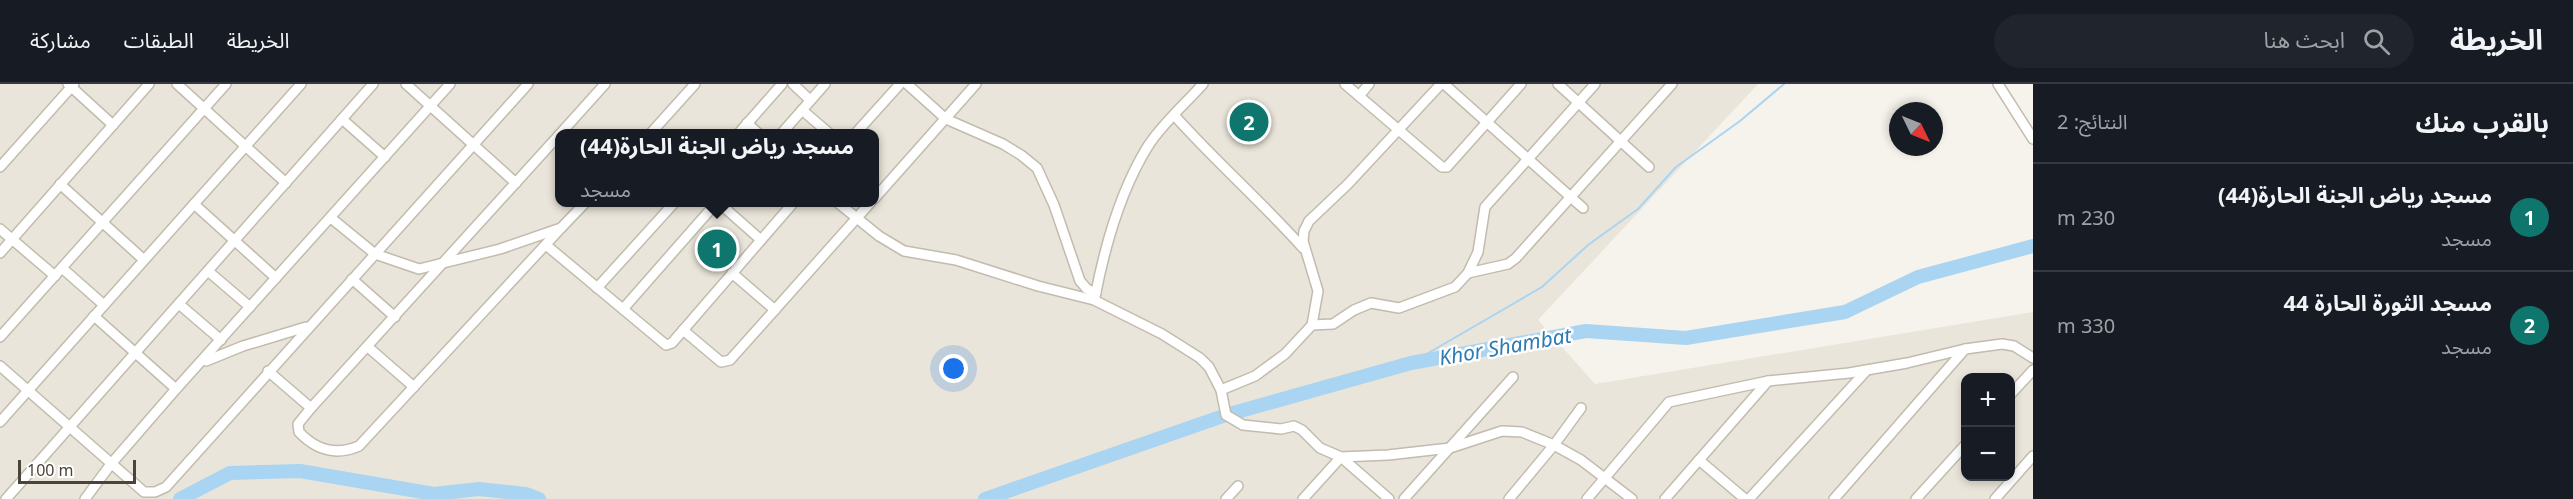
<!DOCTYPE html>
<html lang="ar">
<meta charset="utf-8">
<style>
body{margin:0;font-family:"Noto Sans","Noto Sans Arabic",sans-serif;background:#20242c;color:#f1f3f6;direction:rtl}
.controls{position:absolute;right:18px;bottom:18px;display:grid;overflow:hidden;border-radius:12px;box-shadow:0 3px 9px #0003}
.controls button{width:54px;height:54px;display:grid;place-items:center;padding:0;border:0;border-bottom:2px solid #363941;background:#171b24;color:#f1f3f6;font:30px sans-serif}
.compass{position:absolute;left:1889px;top:18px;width:54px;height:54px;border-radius:50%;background:#171b24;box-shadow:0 3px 9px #0003;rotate:133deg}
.scale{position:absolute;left:18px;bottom:15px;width:118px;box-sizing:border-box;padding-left:6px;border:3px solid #4b4439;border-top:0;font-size:16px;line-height:21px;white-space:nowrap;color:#4b4439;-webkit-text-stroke:4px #fff;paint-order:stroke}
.you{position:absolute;left:954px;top:285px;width:21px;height:21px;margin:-15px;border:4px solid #fff;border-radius:50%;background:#1a73e8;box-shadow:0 0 0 9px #1a73e833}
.badge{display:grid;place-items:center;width:39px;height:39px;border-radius:50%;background:#0f766e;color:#fff;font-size:20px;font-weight:700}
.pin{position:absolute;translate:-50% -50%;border:3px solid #fff;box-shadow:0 2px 6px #0006}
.popup{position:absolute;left:555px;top:45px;width:324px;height:78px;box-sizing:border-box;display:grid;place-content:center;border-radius:12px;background:#171b24;filter:drop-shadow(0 2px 4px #0005);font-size:20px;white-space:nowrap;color:#9ea1a6}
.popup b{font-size:22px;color:#f1f3f6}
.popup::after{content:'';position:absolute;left:50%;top:100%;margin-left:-12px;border:12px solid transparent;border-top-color:#171b24}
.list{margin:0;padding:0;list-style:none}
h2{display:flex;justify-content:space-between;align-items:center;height:78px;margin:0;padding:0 24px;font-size:26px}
h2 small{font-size:20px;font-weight:400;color:#9ea1a6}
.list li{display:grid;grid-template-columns:39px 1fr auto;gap:18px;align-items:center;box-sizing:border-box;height:108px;padding:0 24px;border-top:2px solid #363941}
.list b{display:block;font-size:22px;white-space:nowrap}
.list p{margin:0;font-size:20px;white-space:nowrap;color:#9ea1a6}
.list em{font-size:20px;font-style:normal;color:#9ea1a6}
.icon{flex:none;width:33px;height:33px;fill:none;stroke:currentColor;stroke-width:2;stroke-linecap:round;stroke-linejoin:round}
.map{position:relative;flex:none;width:2033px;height:415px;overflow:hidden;direction:ltr}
header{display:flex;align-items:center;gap:36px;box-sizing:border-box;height:84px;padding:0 30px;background:#171b24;border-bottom:2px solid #363941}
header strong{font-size:28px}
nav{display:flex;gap:33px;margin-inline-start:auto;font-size:21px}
.search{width:420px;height:54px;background:#20242c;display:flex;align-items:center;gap:15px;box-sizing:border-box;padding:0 21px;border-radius:33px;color:#9ea1a6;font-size:22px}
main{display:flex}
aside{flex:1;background:#171b24}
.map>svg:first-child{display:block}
.residential{fill:#eae5da;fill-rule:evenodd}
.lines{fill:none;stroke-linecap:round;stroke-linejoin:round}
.stream{stroke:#a9d4f2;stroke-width:2}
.river{stroke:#a9d4f2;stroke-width:14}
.street-casing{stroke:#c2bbae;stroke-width:12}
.street{stroke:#fff;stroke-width:9}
.labels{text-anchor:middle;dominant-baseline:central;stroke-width:5;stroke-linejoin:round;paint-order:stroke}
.water-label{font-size:21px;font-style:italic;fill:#2e7ab2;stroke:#fff}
</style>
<header>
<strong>الخريطة</strong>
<div class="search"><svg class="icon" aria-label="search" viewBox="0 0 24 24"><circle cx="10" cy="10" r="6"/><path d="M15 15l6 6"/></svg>ابحث هنا</div>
<nav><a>الخريطة</a><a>الطبقات</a><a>مشاركة</a></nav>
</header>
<main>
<aside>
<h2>بالقرب منك<small>النتائج: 2</small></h2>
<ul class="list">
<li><span class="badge">1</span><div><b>مسجد رياض الجنة الحارة(44)</b><p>مسجد</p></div><em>230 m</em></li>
<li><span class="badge">2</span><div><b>مسجد الثورة الحارة 44</b><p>مسجد</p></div><em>330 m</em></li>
</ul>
</aside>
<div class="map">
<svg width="2033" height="415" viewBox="0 0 2033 415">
<rect width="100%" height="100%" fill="#f6f3ec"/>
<path class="residential" d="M 0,0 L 1758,0 L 1538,236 L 1595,300 L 2033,228 L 2033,415 L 0,415 ZM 560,50 L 874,50 L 874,118 L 560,118 ZM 1966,294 L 2010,294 L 2010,392 L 1966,392 Z"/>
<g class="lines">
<polyline class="stream" points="1411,279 1542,203 1588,161 1638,125 1676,83 1740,37 1784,0"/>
<g class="river">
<polyline points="180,415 230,389 300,387 434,410 479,405 526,410 539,415"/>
<polyline points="985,415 1226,331 1411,279 1586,247 1686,254 1845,228 1918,193 2033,162"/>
</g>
<defs>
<g id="street">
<polyline points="68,0 113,41"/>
<polyline points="177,0 286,99"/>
<polyline points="406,0 516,99"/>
<polyline points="793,0 810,16"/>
<polyline points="907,0 946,35 1003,60 1021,71 1037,84 1054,121 1080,197 1087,205 1096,209"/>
<polyline points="1345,0 1442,83 1447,83 1521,0"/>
<polyline points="1444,0 1583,124"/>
<polyline points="1558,0 1649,83"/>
<polyline points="1998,0 2033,55"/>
<polyline points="1359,12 1369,0"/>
<polyline points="802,26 830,50"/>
<path d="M 1174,31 C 1215,77 1262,118 1303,164"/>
<polyline points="342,35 385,73"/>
<polyline points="747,39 759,50"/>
<path d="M 560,50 L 311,324 L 298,340 L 299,348 C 316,366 336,372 359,362 L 561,144"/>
<polyline points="560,50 605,0"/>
<polyline points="650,50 695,0"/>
<polyline points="738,50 782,0"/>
<polyline points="781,50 825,0"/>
<polyline points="855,50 900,0"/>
<polyline points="0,83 74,0"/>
<polyline points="60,100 144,176"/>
<polyline points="874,115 976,0"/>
<polyline points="718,118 761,156"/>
<polyline points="837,118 879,152 904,167 956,176 1038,202 1094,216 1162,250 1200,274 1209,283 1221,306 1226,331 1243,341 1281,345 1294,342 1302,346 1320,364 1341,373 1388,371 1450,364 1502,347 1522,348 1554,361 1581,376 1632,415"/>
<polyline points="194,120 276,194"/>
<polyline points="331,134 375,170 419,185 500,165 561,144 586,118"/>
<polyline points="0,145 55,192"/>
<polyline points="546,161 666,261 672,259 794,118"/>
<polyline points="0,169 149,0"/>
<polyline points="62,184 104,221"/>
<polyline points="208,187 250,223"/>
<polyline points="732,189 775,226"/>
<polyline points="1468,189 1508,180 1516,174 1672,0"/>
<polyline points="352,195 395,233"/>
<polyline points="597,204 675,118"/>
<path d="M 1095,213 C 1105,161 1120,107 1148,62 C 1163,39 1185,20 1203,0"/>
<polyline points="179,220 221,256"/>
<polyline points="623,225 717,118"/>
<polyline points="94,232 176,305"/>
<polyline points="1312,241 1333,240 1354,226 1371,219 1399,224 1455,203 1468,189 1478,168 1485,123 1595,0"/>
<polyline points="683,246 721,278 730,276 871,118"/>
<polyline points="0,253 226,0"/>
<polyline points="368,263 414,303"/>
<polyline points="206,277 243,262 306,243"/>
<polyline points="0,282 144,408 155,408 166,403 528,0"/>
<polyline points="268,287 311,324"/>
<polyline points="1221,306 1255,292 1285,270 1312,241 1318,207 1303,157 1304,147 1309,137 1348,100 1441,0"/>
<polyline points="2010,311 2033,286"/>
<polyline points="0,338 301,0"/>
<polyline points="1699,376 1745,415"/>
<polyline points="6,415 373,0"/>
<polyline points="85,415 111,380 176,305 450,0"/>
<polyline points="1226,415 1238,402"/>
<polyline points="1303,415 1341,373 1389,415"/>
<polyline points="1404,415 1513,293"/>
<polyline points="1509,415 1554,361 1581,324"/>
<polyline points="1587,415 1669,318 1768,297 1849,289 1907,279 1965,265 2002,260 2014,262 2033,274"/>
<polyline points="1665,415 1768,297"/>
<polyline points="1749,415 1867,286"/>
<polyline points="1834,415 1965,265"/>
<polyline points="1916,415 1966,360"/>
<polyline points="1995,415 2033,372"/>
</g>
</defs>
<use href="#street" class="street-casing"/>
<use href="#street" class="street"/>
</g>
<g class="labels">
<g class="water-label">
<text transform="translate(1505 262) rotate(-10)">Khor Shambat</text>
</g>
</g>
</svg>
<div class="controls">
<button>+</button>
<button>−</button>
</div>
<svg class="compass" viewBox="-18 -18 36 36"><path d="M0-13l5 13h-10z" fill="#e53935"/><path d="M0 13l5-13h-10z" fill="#9ea1a6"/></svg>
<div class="scale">100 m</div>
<div class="you"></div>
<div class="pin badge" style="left:717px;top:165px">1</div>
<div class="popup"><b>مسجد رياض الجنة الحارة(44)</b>مسجد</div>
<div class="pin badge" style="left:1249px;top:38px">2</div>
</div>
</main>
